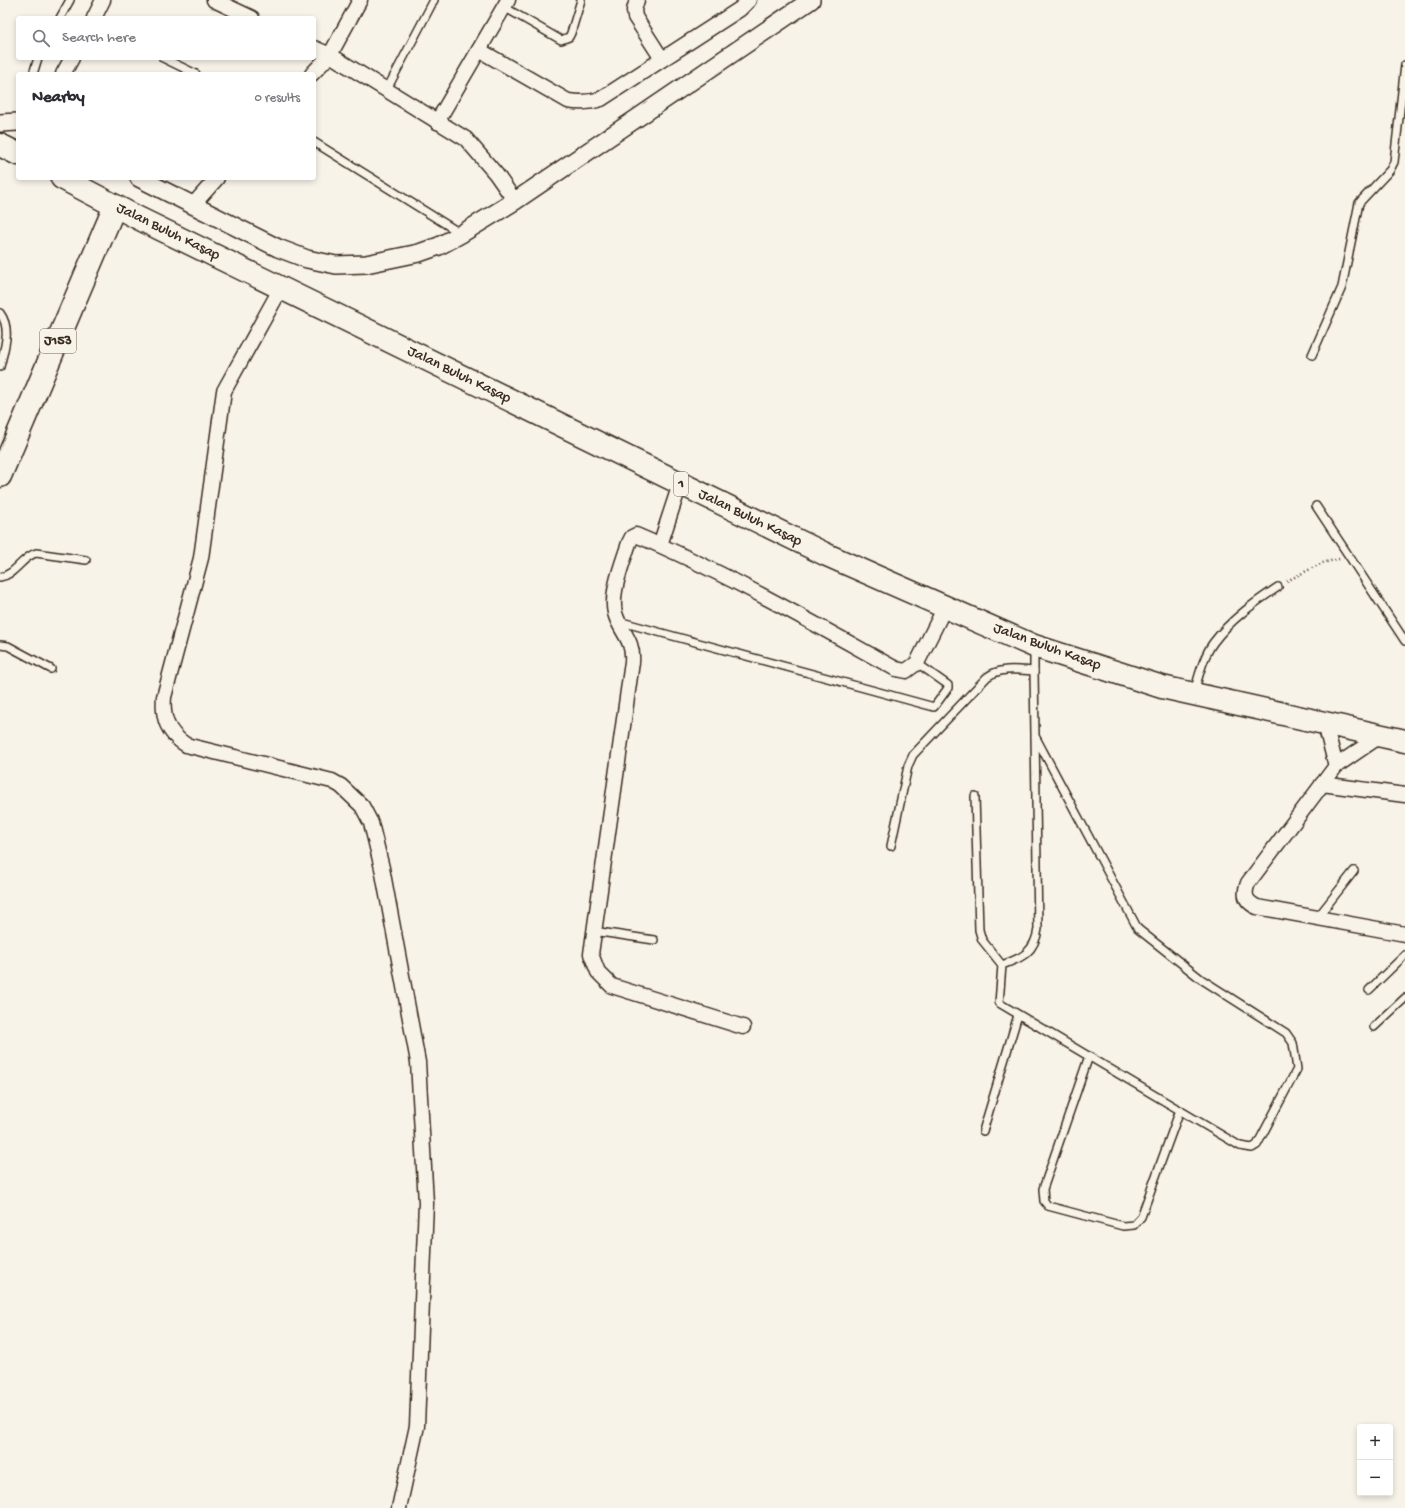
<!DOCTYPE html>
<meta charset="utf-8">
<style>
body{margin:0;font-family:"Gochi Hand",sans-serif;background:#f2f2f3;color:#2b2b33}
.controls{position:absolute;right:12px;bottom:12px;display:grid;overflow:hidden;border-radius:4px;box-shadow:0 2px 6px #0003}
.controls button{width:36px;height:36px;display:grid;place-items:center;padding:0;border:0;border-bottom:1px solid #e1e1e2;background:#fff;color:#2b2b33;font:20px sans-serif}
.list{margin:0;padding:0;list-style:none}
h2{display:flex;justify-content:space-between;align-items:center;height:52px;margin:0;padding:0 16px;font-size:17px}
h2 small{font-size:13px;font-weight:400;color:#7c7c81}
.icon{flex:none;width:22px;height:22px;fill:none;stroke:currentColor;stroke-width:2;stroke-linecap:round;stroke-linejoin:round}
.map{position:relative;flex:none;width:1405px;height:1508px;overflow:hidden}
.search{position:absolute;background:#fff;box-shadow:0 2px 6px #0003;left:16px;top:16px;width:300px;height:44px;display:flex;align-items:center;gap:10px;box-sizing:border-box;padding:0 14px;border-radius:4px;color:#7c7c81;font-size:15px}
.panel{position:absolute;background:#fff;box-shadow:0 2px 6px #0003;left:16px;top:72px;width:300px;height:108px;border-radius:4px}
.map>svg:first-child{display:block}
.lines{fill:none;stroke-linecap:round;stroke-linejoin:round}
.service-casing{stroke:#3b2a1e;stroke-width:10}
.minor-casing{stroke:#3b2a1e;stroke-width:17}
.tertiary-casing{stroke:#3b2a1e;stroke-width:20}
.primary-casing{stroke:#3b2a1e;stroke-width:25}
.trunk-casing{stroke:#3b2a1e;stroke-width:25}
.path{stroke:#3b2a1e;stroke-width:2.5;stroke-dasharray:1 3;stroke-linecap:butt}
.service{stroke:#f7f3e8;stroke-width:7}
.minor{stroke:#f7f3e8;stroke-width:14}
.tertiary{stroke:#f7f3e8;stroke-width:17}
.primary{stroke:#f7f3e8;stroke-width:22}
.trunk{stroke:#f7f3e8;stroke-width:22}
.labels{text-anchor:middle;dominant-baseline:central;stroke-width:3.5;stroke-linejoin:round;paint-order:stroke}
.shield{fill:#f7f3e8;stroke:#73665b;stroke-width:1}
.shield-label{font-size:14px;font-weight:bold;fill:#3b2a1e}
.street-label{font-size:15px;fill:#3b2a1e;stroke:#f7f3e8}
</style>
<div class="map">
<svg width="1405" height="1508" viewBox="0 0 1405 1508">
<rect width="100%" height="100%" fill="#f7f3e8"/>
<filter id="ink" filterUnits="userSpaceOnUse"><feTurbulence type="fractalNoise" baseFrequency=".025" numOctaves="2"/><feDisplacementMap in="SourceGraphic" scale="8" xChannelSelector="R" yChannelSelector="G"/><feConvolveMatrix kernelMatrix="1 2 1 2 8 2 1 2 1" color-interpolation-filters="sRGB"/></filter>
<g filter="url(#ink)">
<g class="lines">
<defs>
<g id="service">
<polyline points="504,7 561,40 569,37 571,33 581,0"/>
<polyline points="60,18 70,0"/>
<polyline points="163,58 196,74"/>
<polyline points="33,74 38,58"/>
<polyline points="386,91 434,0"/>
<polyline points="314,142 460,233"/>
<path d="M 0,313 C 12,329 4,349 0,367"/>
<polyline points="1312,355 1342,287 1359,203 1390,170 1394,162 1405,65"/>
<polyline points="1316,506 1405,641"/>
<path d="M 0,577 C 15,575 22,557 36,553 L 86,560"/>
<polyline points="618,621 934,707 948,688 948,685 917,663"/>
<polyline points="0,645 8,646 51,669"/>
<path d="M 1034,648 L 1034,671 L 1038,929 C 1035,952 1022,958 1002,965 L 999,1003 L 1240,1146 L 1252,1148 L 1257,1145 L 1297,1069 L 1293,1043 L 1286,1033 L 1201,979 L 1138,929 L 1035,736"/>
<path d="M 1194,692 C 1199,676 1203,657 1213,643 C 1230,620 1254,603 1278,587"/>
<polyline points="975,796 979,930 982,940 1002,965"/>
<path d="M 891,846 L 908,766 L 913,755 L 987,677 C 1001,667 1018,670 1034,671"/>
<polyline points="1317,918 1354,871"/>
<polyline points="593,931 654,940"/>
<polyline points="1369,990 1405,955"/>
<polyline points="1374,1027 1405,998"/>
<polyline points="1089,1056 1043,1189 1044,1201 1048,1206 1123,1226 1134,1225 1141,1217 1180,1110"/>
<polyline points="983,1131 1018,1015"/>
</g>
<g id="minor">
<polyline points="214,0 252,18"/>
<polyline points="637,0 634,10 635,17 662,59"/>
<polyline points="94,18 103,0"/>
<polyline points="314,48 330,55 466,139 496,174 515,201"/>
<path d="M 479,50 L 568,101 C 580,103 589,103 601,99 L 740,9 L 749,0"/>
<polyline points="63,74 72,58"/>
<polyline points="312,74 330,55 360,0"/>
<polyline points="437,122 508,0"/>
<polyline points="193,205 217,178"/>
<path d="M 281,288 L 224,391 L 201,558 L 164,697 C 162,719 168,733 186,745 L 332,781 L 341,786 L 362,806 L 371,823 L 382,868 L 418,1062 L 426,1203 L 417,1426 L 399,1508"/>
<polyline points="660,545 680,484"/>
<polyline points="1325,724 1336,766"/>
<path d="M 1380,736 L 1336,766 L 1248,883 C 1243,895 1246,902 1257,907 L 1405,934"/>
<polyline points="1322,784 1405,795"/>
<path d="M 743,1027 L 612,986 L 598,972 L 591,954 L 632,662 C 634,639 620,632 615,613 C 610,593 623,562 629,543 L 632,537 L 636,535 C 726,573 811,622 896,669 L 906,671 L 917,663 L 945,607"/>
</g>
<g id="tertiary">
<polyline points="0,123 18,122"/>
<polyline points="139,178 278,248 307,259 336,265 366,264 419,253 439,246 461,234 515,201 811,0"/>
</g>
<polyline id="primary" points="0,476 115,206"/>
<g id="trunk">
<polyline points="0,145 18,154"/>
<polyline points="62,178 140,219 827,555 1034,646 1162,687 1405,741"/>
</g>
</defs>
<use href="#service" class="service-casing"/>
<use href="#minor" class="minor-casing"/>
<use href="#tertiary" class="tertiary-casing"/>
<use href="#primary" class="primary-casing"/>
<use href="#trunk" class="trunk-casing"/>
<polyline class="path" points="1287,581 1322,563 1339,559"/>
<use href="#service" class="service"/>
<use href="#minor" class="minor"/>
<use href="#tertiary" class="tertiary"/>
<use href="#primary" class="primary"/>
<use href="#trunk" class="trunk"/>
</g>
</g>
<g class="labels">
<g class="shield">
<rect x="40" y="329" width="36" height="24" rx="3"/>
<rect x="674" y="472" width="14" height="24" rx="3"/>
</g>
<g class="shield-label">
<text x="58" y="341">J153</text>
<text x="681" y="484">1</text>
</g>
<g class="street-label">
<text transform="translate(168 232) rotate(26)">Jalan Buluh Kasap</text>
<text transform="translate(459 375) rotate(26)">Jalan Buluh Kasap</text>
<text transform="translate(750 518) rotate(26)">Jalan Buluh Kasap</text>
<text transform="translate(1047 647) rotate(20)">Jalan Buluh Kasap</text>
</g>
</g>
</svg>
<div class="controls">
<button>+</button>
<button>−</button>
</div>
<div class="search"><svg class="icon" aria-label="search" viewBox="0 0 24 24"><circle cx="10" cy="10" r="6"/><path d="M15 15l6 6"/></svg>Search here</div>
<section class="panel">
<h2>Nearby<small>0 results</small></h2>
<ul class="list">
</ul>
</section>
</div>
